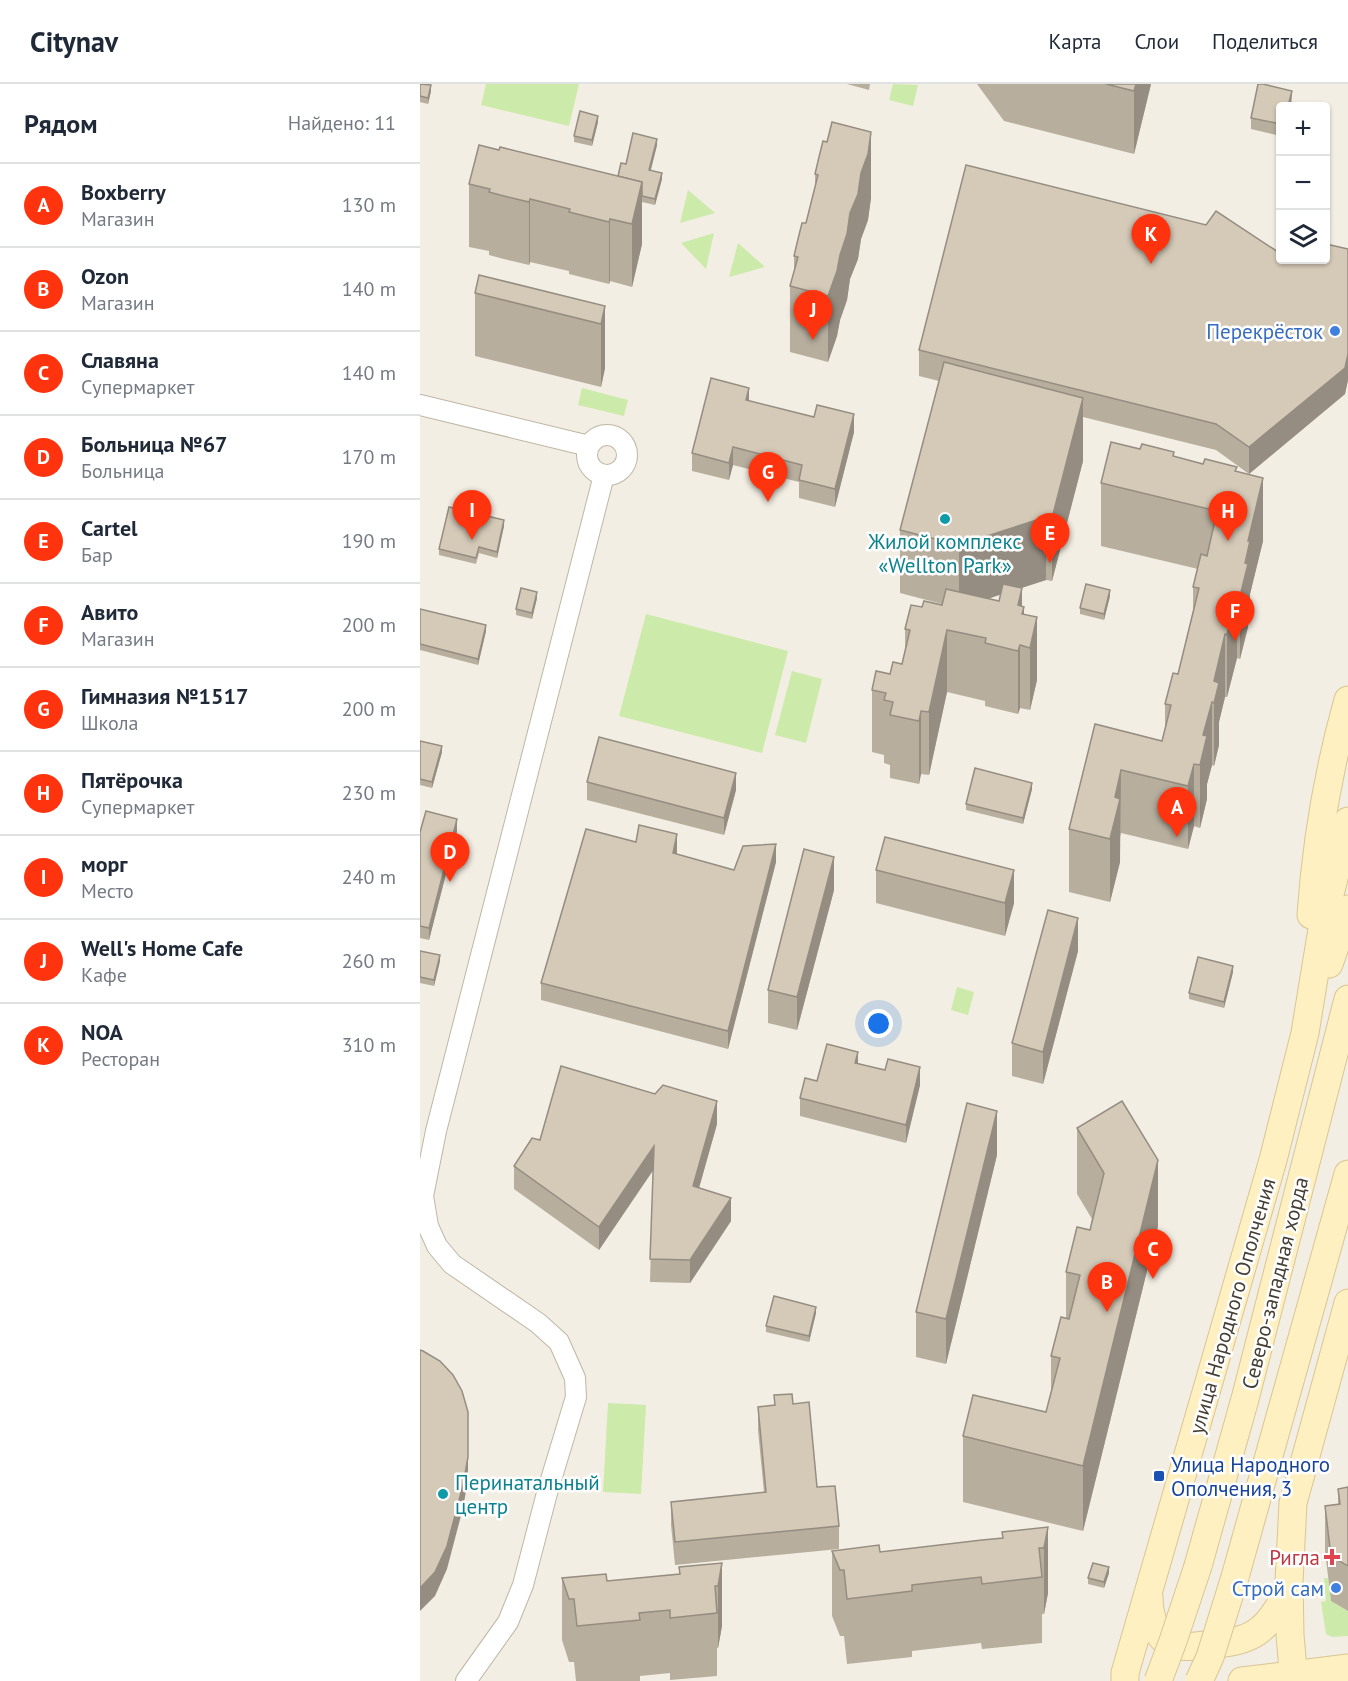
<!DOCTYPE html>
<html lang="ru">
<meta charset="utf-8">
<style>
body{margin:0;font-family:"PT Sans",sans-serif;background:#f2f2f3;color:#1f2937}
.controls{position:absolute;right:18px;top:18px;display:grid;overflow:hidden;border-radius:6px;box-shadow:0 2px 4px #0004}
.controls button{width:54px;height:54px;display:grid;place-items:center;padding:0;border:0;border-bottom:2px solid #e0e1e3;background:#fff;color:#1f2937;font:30px sans-serif}
.you{position:absolute;left:459px;top:940px;width:21px;height:21px;margin:-15px;border:4px solid #fff;border-radius:50%;background:#1a73e8;box-shadow:0 0 0 9px #1a73e833}
.badge{display:grid;place-items:center;width:39px;height:39px;border-radius:50%;background:#ff340e;color:#fff;font-size:20px;font-weight:700}
.pin{position:absolute;translate:-50% -50px;filter:drop-shadow(0 2px 3px #0008)}
.pin::after{content:'';position:absolute;top:32px;width:21px;height:18px;background:inherit;clip-path:polygon(0 0,100% 0,50% 100%)}
.list{margin:0;padding:0;list-style:none}
h2{display:flex;justify-content:space-between;align-items:center;height:78px;margin:0;padding:0 24px;font-size:26px}
h2 small{font-size:20px;font-weight:400;color:#747a83}
.list li{display:grid;grid-template-columns:39px 1fr auto;gap:18px;align-items:center;box-sizing:border-box;height:84px;padding:0 24px;border-top:2px solid #e0e1e3}
.list b{display:block;font-size:22px;white-space:nowrap}
.list p{margin:0;font-size:20px;white-space:nowrap;color:#747a83}
.list em{font-size:20px;font-style:normal;color:#747a83}
.icon{flex:none;width:33px;height:33px;fill:none;stroke:currentColor;stroke-width:2;stroke-linecap:round;stroke-linejoin:round}
.map{position:relative;flex:none;width:928px;height:1597px;overflow:hidden}
header{display:flex;align-items:center;gap:36px;box-sizing:border-box;height:84px;padding:0 30px;background:#fff;border-bottom:2px solid #e0e1e3}
header strong{font-size:28px}
nav{display:flex;gap:33px;margin-inline-start:auto;font-size:21px}
main{display:flex}
aside{flex:1;background:#fff}
.map>svg:first-child{display:block}
.green{fill:#cceaa9}
.lines{fill:none;stroke-linecap:round;stroke-linejoin:round}
.street-casing{stroke:#bfb6a5;stroke-width:22}
.secondary-casing{stroke:#d9c692;stroke-width:29}
.street{stroke:#fff;stroke-width:20}
.secondary{stroke:#fff0c1;stroke-width:27}
.secondary-bridge-casing{stroke:#d9c692;stroke-width:29;stroke-linecap:butt}
.secondary-bridge{stroke:#fff0c1;stroke-width:27}
.wall{fill:#b7ae9e;fill-rule:evenodd}
.shaded-wall{fill:#958d81}
.building{fill:#d5cab8;stroke:#958d81;stroke-width:1.5}
.shop-dot{fill:#3f7fe0;stroke:#fff;stroke-width:2}
.culture-dot{fill:#0f9aa8;stroke:#fff;stroke-width:2}
.transit-dot{fill:#1a4fb4;stroke:#fff;stroke-width:2}
.health-dot{fill:#e0444e;stroke:#fff;stroke-width:2}
.labels{text-anchor:middle;dominant-baseline:central;stroke-width:5;stroke-linejoin:round;paint-order:stroke}
.shop-label{font-size:21px;fill:#366cbe;stroke:#fff;text-anchor:end}
.culture-label{font-size:21px;fill:#0d838f;stroke:#fff}
.street-label{font-size:21px;fill:#453e33;stroke:#fff}
.transit-label{font-size:21px;fill:#164399;stroke:#fff;text-anchor:start}
.health-label{font-size:21px;fill:#be3a42;stroke:#fff;text-anchor:end}
</style>
<header>
<strong>Citynav</strong>
<nav><a>Карта</a><a>Слои</a><a>Поделиться</a></nav>
</header>
<main>
<aside>
<h2>Рядом<small>Найдено: 11</small></h2>
<ul class="list">
<li><span class="badge">A</span><div><b>Boxberry</b><p>Магазин</p></div><em>130 m</em></li>
<li><span class="badge">B</span><div><b>Ozon</b><p>Магазин</p></div><em>140 m</em></li>
<li><span class="badge">C</span><div><b>Славяна</b><p>Супермаркет</p></div><em>140 m</em></li>
<li><span class="badge">D</span><div><b>Больница №67</b><p>Больница</p></div><em>170 m</em></li>
<li><span class="badge">E</span><div><b>Cartel</b><p>Бар</p></div><em>190 m</em></li>
<li><span class="badge">F</span><div><b>Авито</b><p>Магазин</p></div><em>200 m</em></li>
<li><span class="badge">G</span><div><b>Гимназия №1517</b><p>Школа</p></div><em>200 m</em></li>
<li><span class="badge">H</span><div><b>Пятёрочка</b><p>Супермаркет</p></div><em>230 m</em></li>
<li><span class="badge">I</span><div><b>морг</b><p>Место</p></div><em>240 m</em></li>
<li><span class="badge">J</span><div><b>Well's Home Cafe</b><p>Кафе</p></div><em>260 m</em></li>
<li><span class="badge">K</span><div><b>NOA</b><p>Ресторан</p></div><em>310 m</em></li>
</ul>
</aside>
<div class="map">
<svg width="928" height="1597" viewBox="0 0 928 1597">
<rect width="100%" height="100%" fill="#f3eee3"/>
<g class="green">
<polygon points="66,0 159,0 149,42 61,21"/>
<polygon points="473,0 498,1 493,22 469,16"/>
<polygon points="268,106 295,129 260,139"/>
<polygon points="294,149 286,185 261,159"/>
<polygon points="318,159 345,183 309,193"/>
<polygon points="162,304 208,316 204,332 158,321"/>
<polygon points="226,530 368,567 342,669 199,632"/>
<polygon points="372,587 402,595 386,659 355,651"/>
<polygon points="537,903 554,908 548,931 531,926"/>
<polygon points="188,1319 226,1321 221,1410 183,1408"/>
<polygon points="904,1494 908,1494 911,1517 928,1527 928,1552 912,1553 906,1550 901,1518 906,1517"/>
</g>
<g class="lines">
<defs>
<g id="street">
<polyline points="0,321 169,362"/>
<circle cx="187" cy="371" r="20"/>
<polyline points="46,1597 88,1538 103,1501 127,1409 156,1313 155,1294 139,1258 118,1239 32,1180 17,1162 8,1142 3,1112 16,1047 184,391"/>
</g>
<g id="secondary">
<path d="M 891,831 C 896,758 908,687 928,616"/>
<polyline points="909,880 928,825"/>
<polyline points="778,1482 825,1315 928,915"/>
<polyline points="815,1493 928,1090"/>
<path d="M 729,1513 C 729,1531 736,1558 757,1562 C 769,1564 782,1561 794,1560 C 811,1559 829,1556 842,1544 C 854,1534 861,1519 869,1506"/>
<polyline points="705,1597 705,1589 853,1076 885,949 903,839 928,737"/>
<polyline points="822,1597 928,1584"/>
<polyline points="874,1597 870,1551 869,1498 873,1419 928,1219"/>
</g>
</defs>
<use href="#street" class="street-casing"/>
<use href="#secondary" class="secondary-casing"/>
<use href="#street" class="street"/>
<use href="#secondary" class="secondary"/>
<defs>
<g id="secondary-bridge">
<polyline points="738,1597 753,1557 778,1482"/>
<polyline points="779,1597 790,1573 815,1493"/>
</g>
</defs>
<use href="#secondary-bridge" class="secondary-bridge-casing"/>
<use href="#secondary-bridge" class="secondary-bridge"/>
</g>
<g class="wall">
<polygon points="0,0 11,7 8,20 0,18"/>
<polygon points="427,0 450,0 449,6"/>
<polygon points="557,0 731,0 714,70 584,37"/>
<polygon points="838,0 843,0 872,7 871,22 861,22 861,52 831,45 831,34"/>
<polygon points="178,38 172,62 154,58 154,52"/>
<polygon points="237,61 231,86 242,95 235,121 222,118 222,160 212,203 190,197 189,200 149,190 149,187 110,178 109,181 80,174 69,171 69,167 49,163 49,100 198,92 206,80"/>
<polygon points="395,90 451,114 448,136 441,155 438,175 430,195 427,216 420,236 417,252 408,278 370,268 370,202 374,188 374,172 386,139 395,106"/>
<path d="M 928,165 L 928,296 L 925,310 L 829,390 L 796,366 L 663,333 L 663,377 L 632,497 L 626,496 L 601,504 L 602,522 L 617,596 L 610,626 L 600,624 L 598,630 L 565,622 L 565,617 L 527,608 L 509,691 L 501,690 L 499,700 L 470,694 L 470,681 L 464,679 L 464,671 L 452,668 L 452,606 L 482,580 L 485,565 L 485,545 L 502,523 L 522,521 L 522,520 L 480,509 L 480,446 L 519,297 L 499,292 L 499,266 L 858,168 ZM 581,510 L 579,517 L 568,515 Z"/>
<polygon points="55,209 185,222 185,284 181,303 55,272"/>
<polygon points="329,317 434,348 415,423 379,414 379,398 313,381 309,396 272,387 272,369"/>
<polygon points="720,365 817,388 843,457 830,510 830,520 828,531 828,543 820,575 817,574 807,613 805,613 799,638 799,661 794,682 792,681 787,700 787,715 780,744 774,742 768,765 701,749 700,753 700,778 690,818 649,808 649,745 675,640 742,657 745,644 745,620 758,590 773,527 773,503 778,485 681,462 681,399"/>
<polygon points="84,442 77,474 59,469 56,480 19,471 19,465"/>
<polygon points="690,512 684,536 660,530 660,524"/>
<polygon points="117,514 112,535 96,531 96,525"/>
<polygon points="0,525 66,547 58,581 0,566"/>
<polygon points="0,657 22,668 12,704 0,701"/>
<polygon points="167,698 316,706 304,751 167,716"/>
<polygon points="612,705 603,740 546,726 546,720"/>
<polygon points="37,747 9,856 0,854 0,748"/>
<polygon points="257,768 256,770 314,786 356,778 308,965 121,916 121,899"/>
<polygon points="456,786 594,819 585,852 456,819"/>
<polygon points="414,806 377,946 348,939 348,906"/>
<polygon points="0,867 20,877 14,902 0,899"/>
<polygon points="658,867 623,1000 592,992 592,959"/>
<polygon points="813,888 804,924 769,915 769,909"/>
<polygon points="438,979 500,1001 486,1059 380,1032 380,1014 397,997"/>
<polygon points="297,1040 279,1104 311,1137 270,1199 230,1198 233,1086 179,1166 94,1105 94,1082 120,1056"/>
<polygon points="657,1044 738,1142 663,1447 543,1418 543,1352 626,1328 631,1307 631,1272 646,1235 646,1188 670,1146 672,1135 657,1110"/>
<polygon points="577,1071 526,1280 496,1273 496,1228"/>
<polygon points="396,1229 389,1258 346,1248 346,1242"/>
<polygon points="354,1311 373,1320 397,1403 419,1442 419,1465 255,1481 251,1441 251,1418 344,1409 338,1346 338,1323 354,1321"/>
<polygon points="928,1403 928,1527 911,1517 905,1467 905,1422 918,1420 918,1405"/>
<polygon points="628,1443 628,1509 624,1530 622,1530 622,1559 562,1565 561,1559 492,1567 492,1573 427,1580 424,1552 420,1552 412,1532 412,1467 460,1468 582,1454 582,1448"/>
<polygon points="302,1479 302,1542 298,1564 297,1564 297,1592 250,1596 250,1589 220,1592 220,1597 156,1597 154,1578 149,1578 142,1556 142,1494 187,1497 259,1490 259,1483"/>
<polygon points="689,1489 684,1504 668,1500 668,1494"/>
</g>
<g class="shaded-wall">
<polygon points="716,0 731,0 714,70 714,7"/>
<polygon points="11,1 11,7 8,20 8,14"/>
<polygon points="872,7 871,22 868,22"/>
<polygon points="178,32 178,38 172,62 172,56"/>
<polygon points="451,48 451,114 448,136 441,155 438,175 430,195 427,216 420,236 417,252 408,278 408,212"/>
<polygon points="237,55 237,61 229,92 229,86"/>
<polygon points="242,89 242,95 235,121 235,115"/>
<polygon points="222,98 222,160 212,203 212,140"/>
<polygon points="110,115 110,178 109,181 109,118"/>
<polygon points="190,135 190,197 189,200 189,138"/>
<polygon points="185,222 185,284 181,303 181,240"/>
<polygon points="928,270 928,296 925,310 829,390 829,363"/>
<polygon points="329,304 329,322 326,316"/>
<polygon points="663,314 663,377 632,497 632,434"/>
<polygon points="434,330 434,348 415,423 415,405"/>
<polygon points="313,363 313,381 309,396 309,379"/>
<polygon points="843,394 843,457 830,510 830,520 828,531 828,543 820,575 820,512 828,457"/>
<polygon points="626,433 626,496 539,524 539,461"/>
<polygon points="84,436 84,442 77,474 77,468"/>
<polygon points="602,504 602,530 604,523 604,562 600,561 600,624 598,630 598,521"/>
<polygon points="690,506 690,512 684,536 684,530"/>
<polygon points="117,508 117,514 112,535 112,529"/>
<polygon points="817,512 817,574 807,613 807,551"/>
<polygon points="617,533 617,596 610,626 610,564"/>
<polygon points="66,541 66,547 58,581 58,575"/>
<polygon points="527,546 527,608 509,691 509,628"/>
<polygon points="805,550 805,613 799,638 799,661 794,682 794,597"/>
<polygon points="792,618 792,681 787,700 787,715 780,744 780,681 783,651"/>
<polygon points="501,627 501,690 499,700 499,637"/>
<polygon points="22,662 22,668 12,704 12,698"/>
<polygon points="774,680 774,742 768,765 768,702"/>
<polygon points="701,686 700,778 690,818 690,755 695,713"/>
<polygon points="316,689 316,706 304,751 304,734"/>
<polygon points="612,699 612,705 603,740 603,734"/>
<polygon points="37,735 37,747 9,856 9,844"/>
<polygon points="257,750 257,768 253,787 253,769"/>
<polygon points="356,760 356,778 308,965 308,947"/>
<polygon points="414,773 414,806 377,946 377,913"/>
<polygon points="594,786 594,819 585,852 585,819"/>
<polygon points="658,834 658,867 623,1000 623,968"/>
<polygon points="20,871 20,877 14,902 14,896"/>
<polygon points="813,882 813,888 804,924 804,918"/>
<polygon points="438,968 438,985 435,979"/>
<polygon points="500,983 500,1001 486,1059 486,1041"/>
<polygon points="297,1017 297,1040 273,1125 273,1102"/>
<polygon points="577,1027 577,1071 526,1280 526,1235"/>
<polygon points="234,1062 234,1085 179,1166 179,1143"/>
<polygon points="738,1076 738,1142 663,1447 663,1382"/>
<polygon points="311,1114 311,1137 270,1199 270,1176"/>
<polygon points="396,1223 396,1229 389,1258 389,1252"/>
<polygon points="48,1373 48,1396 43,1424 27,1485 15,1512 0,1527 0,1504"/>
<polygon points="628,1443 628,1509 624,1530 624,1464"/>
<polygon points="302,1479 302,1542 298,1564 298,1502"/>
<polygon points="689,1483 689,1489 684,1504 684,1498"/>
</g>
<g class="building">
<polygon points="0,0 11,1 8,14 0,12"/>
<polygon points="686,0 716,0 714,7"/>
<polygon points="838,0 843,0 872,7 868,22 861,22 861,40 831,34"/>
<polygon points="160,27 178,32 172,56 154,52"/>
<polygon points="412,38 451,48 448,70 441,89 438,110 430,129 427,150 420,171 417,187 408,212 370,202 378,173 374,172 378,155 382,139 386,139 398,91 395,90 399,73 403,57 407,58"/>
<polygon points="213,49 237,55 229,86 242,89 235,115 222,112 222,98 198,92 201,79 206,80"/>
<polygon points="59,61 79,66 80,63 222,98 212,140 190,135 189,138 149,128 150,125 110,115 109,118 80,111 69,108 70,105 49,100"/>
<polygon points="546,81 786,141 796,127 858,168 861,165 861,176 906,176 906,160 928,165 928,270 925,284 829,363 796,340 499,266"/>
<polygon points="59,191 185,222 181,240 55,209"/>
<polygon points="524,278 663,314 632,434 626,433 539,461 480,446"/>
<polygon points="291,294 329,304 326,316 394,333 397,321 434,330 415,405 379,396 382,381 313,363 309,379 272,369"/>
<polygon points="691,358 720,365 722,360 754,368 753,372 783,380 785,375 817,383 815,387 843,394 828,457 830,457 825,479 828,480 820,512 817,512 807,551 805,550 794,597 799,599 794,619 792,618 783,651 787,652 780,681 774,680 768,702 701,686 695,713 700,715 690,755 649,745 675,640 742,657 751,621 745,620 753,589 758,590 779,504 773,503 781,470 787,472 797,427 681,399"/>
<polygon points="29,423 84,436 77,468 59,463 56,474 19,465"/>
<polygon points="583,500 602,504 598,521 604,523 602,530 617,533 610,564 600,561 598,567 565,559 566,554 527,546 509,628 501,627 499,637 470,631 473,618 464,616 466,609 452,606 456,587 470,590 473,578 482,580 490,546 485,545 491,521 502,523 504,517 522,521 526,505 579,517"/>
<polygon points="666,500 690,506 684,530 660,524"/>
<polygon points="101,504 117,508 112,529 96,525"/>
<polygon points="0,525 66,541 58,575 0,560"/>
<polygon points="179,653 316,689 304,734 167,698"/>
<polygon points="0,657 22,662 12,698 0,695"/>
<polygon points="555,684 612,699 603,734 546,720"/>
<polygon points="6,727 37,735 9,844 0,842 0,748"/>
<polygon points="219,741 257,750 253,769 314,786 323,762 356,760 308,947 121,899 166,745 216,758"/>
<polygon points="465,753 594,786 585,819 456,786"/>
<polygon points="384,765 414,773 377,913 348,906"/>
<polygon points="628,826 658,834 623,968 592,959"/>
<polygon points="0,867 20,871 14,896 0,893"/>
<polygon points="778,873 813,882 804,918 769,909"/>
<polygon points="407,960 438,968 435,979 465,986 468,975 500,983 486,1041 380,1014 385,994 397,997"/>
<polygon points="141,982 235,1010 243,1001 297,1017 273,1102 311,1114 270,1176 230,1175 234,1062 179,1143 94,1082 112,1054 120,1056"/>
<polygon points="702,1017 738,1076 663,1382 543,1352 553,1311 626,1328 640,1274 631,1272 634,1260 641,1233 649,1235 660,1191 646,1188 657,1143 670,1146 684,1089 657,1044"/>
<polygon points="547,1019 577,1027 526,1235 496,1228"/>
<polygon points="354,1212 396,1223 389,1252 346,1242"/>
<polygon points="0,1266 3,1267 20,1277 33,1291 42,1307 48,1328 48,1373 43,1401 27,1462 15,1488 0,1504"/>
<polygon points="372,1310 373,1320 389,1318 397,1403 415,1402 419,1442 255,1458 251,1418 346,1408 338,1323 355,1321 354,1311"/>
<polygon points="928,1403 928,1482 911,1472 905,1422 920,1420 918,1405"/>
<polygon points="628,1443 624,1464 619,1464 622,1493 562,1500 561,1493 492,1501 492,1507 427,1515 424,1486 420,1486 412,1467 459,1461 460,1468 562,1456 583,1454 582,1448"/>
<polygon points="302,1479 298,1502 295,1502 297,1529 250,1534 250,1526 219,1529 220,1536 157,1542 154,1515 149,1515 142,1494 186,1490 187,1497 260,1490 259,1483"/>
<polygon points="673,1479 689,1483 684,1498 668,1494"/>
</g>
<g class="shop-dot">
<circle cx="915" cy="247" r="6"/>
<circle cx="916" cy="1504" r="6"/>
</g>
<g class="culture-dot">
<circle cx="525" cy="435" r="6"/>
<circle cx="23" cy="1410" r="6"/>
</g>
<rect class="transit-dot" x="733" y="1386" width="12" height="12" rx="3"/>
<path class="health-dot" d="M909 1464h6v6h6v6h-6v6h-6v-6h-6v-6h6z"/>
<g class="labels">
<g class="shop-label">
<text x="903" y="247">Перекрёсток</text>
<text x="904" y="1504">Строй сам</text>
</g>
<g class="culture-label">
<text x="525" y="457">Жилой комплекс<tspan x="525" dy="24">«Wellton Park»</tspan></text>
<text x="35" y="1398" text-anchor="start">Перинатальный<tspan x="35" dy="24">центр</tspan></text>
</g>
<g class="street-label">
<text transform="translate(855 1199) rotate(-76)">Северо-западная хорда</text>
<text transform="translate(812 1222) rotate(-74)">улица Народного Ополчения</text>
</g>
<g class="transit-label">
<text x="751" y="1380">Улица Народного<tspan x="751" dy="24">Ополчения, 3</tspan></text>
</g>
<g class="health-label">
<text x="900" y="1473">Ригла</text>
</g>
</g>
</svg>
<div class="controls">
<button>+</button>
<button>−</button>
<button><svg class="icon" aria-label="layers" viewBox="0 0 24 24"><path d="M12 4l9 5-9 5-9-5zM3 14l9 5 9-5"/></svg></button>
</div>
<div class="you"></div>
<div class="pin badge" style="left:757px;top:753px">A</div>
<div class="pin badge" style="left:687px;top:1228px">B</div>
<div class="pin badge" style="left:733px;top:1195px">C</div>
<div class="pin badge" style="left:30px;top:798px">D</div>
<div class="pin badge" style="left:630px;top:479px">E</div>
<div class="pin badge" style="left:815px;top:557px">F</div>
<div class="pin badge" style="left:348px;top:418px">G</div>
<div class="pin badge" style="left:808px;top:457px">H</div>
<div class="pin badge" style="left:52px;top:456px">I</div>
<div class="pin badge" style="left:393px;top:256px">J</div>
<div class="pin badge" style="left:731px;top:180px">K</div>
</div>
</main>
